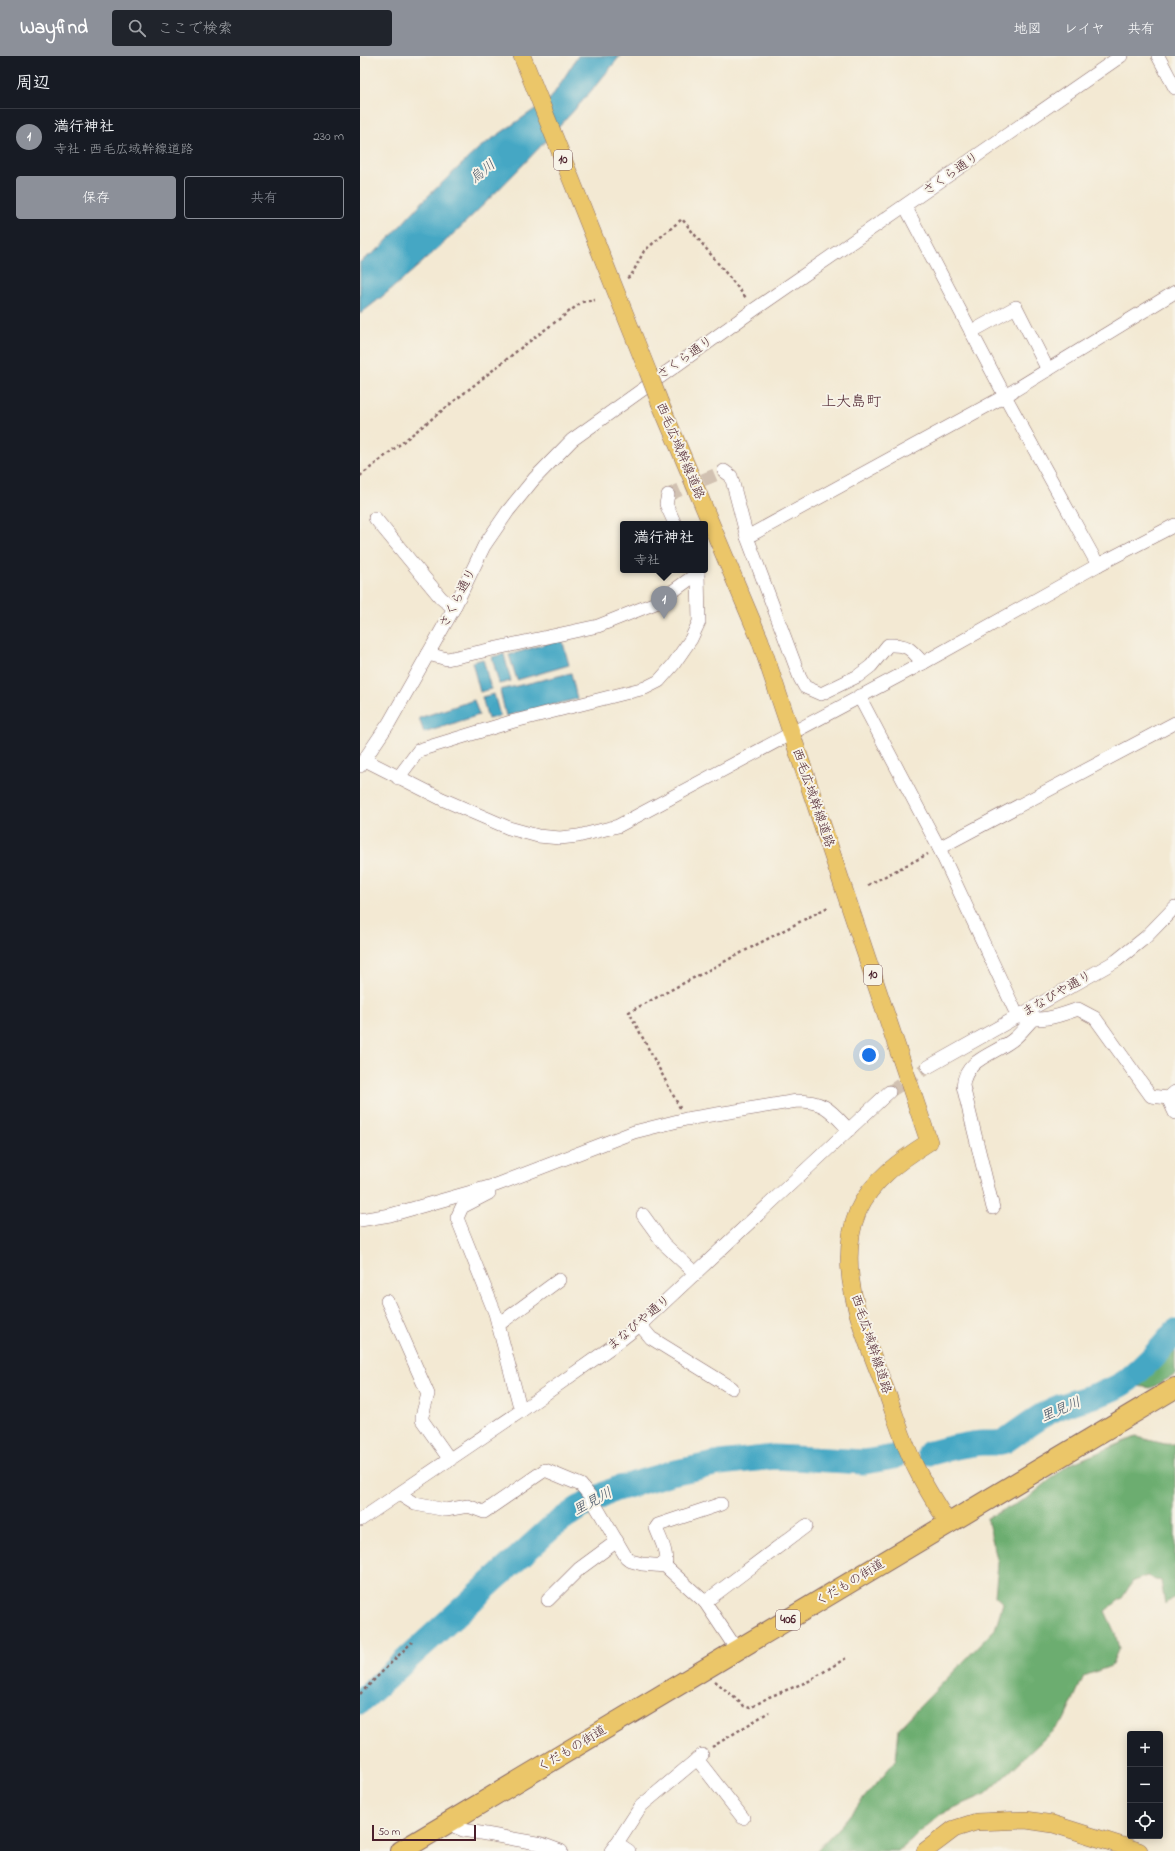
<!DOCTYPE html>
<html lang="ja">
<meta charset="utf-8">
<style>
body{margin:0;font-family:"Indie Flower","Klee One",sans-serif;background:#20242c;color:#f1f3f6}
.controls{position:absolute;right:12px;bottom:12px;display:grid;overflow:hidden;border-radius:4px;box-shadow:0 2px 10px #0003}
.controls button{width:36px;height:36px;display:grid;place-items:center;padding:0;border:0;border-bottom:1px solid #363941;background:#171b24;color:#f1f3f6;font:20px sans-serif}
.scale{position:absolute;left:12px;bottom:10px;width:104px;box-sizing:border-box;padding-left:4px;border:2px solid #4a1f2b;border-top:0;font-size:11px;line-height:14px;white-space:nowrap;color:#4a1f2b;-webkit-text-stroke:3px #f7f3e8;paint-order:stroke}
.you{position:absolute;left:509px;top:999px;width:14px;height:14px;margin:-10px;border:3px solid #fff;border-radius:50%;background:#1a73e8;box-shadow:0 0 0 6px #1a73e833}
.badge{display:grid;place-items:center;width:26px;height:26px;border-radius:50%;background:#8c9099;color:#fff;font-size:13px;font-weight:700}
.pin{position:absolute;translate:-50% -33px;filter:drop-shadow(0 1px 2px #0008)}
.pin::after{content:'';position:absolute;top:21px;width:14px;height:12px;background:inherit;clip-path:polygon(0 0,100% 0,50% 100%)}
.popup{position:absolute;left:260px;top:465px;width:88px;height:52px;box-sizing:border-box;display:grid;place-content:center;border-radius:4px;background:#171b24;filter:drop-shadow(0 1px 3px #0005);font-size:13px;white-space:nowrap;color:#9ea1a6}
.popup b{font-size:15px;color:#f1f3f6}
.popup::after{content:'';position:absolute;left:50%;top:100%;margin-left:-8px;border:8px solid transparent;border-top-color:#171b24}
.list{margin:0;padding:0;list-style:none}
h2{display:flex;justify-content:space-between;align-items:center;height:52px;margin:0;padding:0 16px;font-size:17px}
h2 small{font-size:13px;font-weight:400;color:#9ea1a6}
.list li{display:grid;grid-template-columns:26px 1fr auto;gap:12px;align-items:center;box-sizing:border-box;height:56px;padding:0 16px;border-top:1px solid #363941}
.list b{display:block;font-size:15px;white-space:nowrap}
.list p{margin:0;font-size:13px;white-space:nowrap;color:#9ea1a6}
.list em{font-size:13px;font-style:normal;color:#9ea1a6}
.actions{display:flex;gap:8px;padding:12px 16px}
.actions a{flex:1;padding:9px 0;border:1px solid #8c9099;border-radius:4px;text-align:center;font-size:14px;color:#8c9099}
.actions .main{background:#8c9099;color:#fff}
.icon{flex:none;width:22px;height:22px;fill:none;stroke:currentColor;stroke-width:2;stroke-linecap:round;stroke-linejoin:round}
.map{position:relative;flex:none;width:815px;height:1795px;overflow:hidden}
header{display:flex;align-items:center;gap:24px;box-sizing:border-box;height:56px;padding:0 20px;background:#8c9099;color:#fff}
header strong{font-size:19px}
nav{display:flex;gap:22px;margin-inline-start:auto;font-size:14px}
.search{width:280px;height:36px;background:#20242c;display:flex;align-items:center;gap:10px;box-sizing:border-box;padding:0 14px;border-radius:4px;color:#9ea1a6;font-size:15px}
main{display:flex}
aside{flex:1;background:#171b24}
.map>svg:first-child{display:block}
.forest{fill:#6cad70;stroke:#5b664e}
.water{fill:#45a7c4;stroke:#486378}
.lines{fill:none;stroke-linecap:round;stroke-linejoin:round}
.river{stroke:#45a7c4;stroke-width:25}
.minor-tunnel{stroke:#d1c1b1;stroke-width:13;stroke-dasharray:13 6;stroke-linecap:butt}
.minor-casing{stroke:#856666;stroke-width:14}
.major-casing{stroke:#856666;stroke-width:18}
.highway-casing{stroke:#856666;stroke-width:22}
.path{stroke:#856666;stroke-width:2.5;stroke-dasharray:3 3;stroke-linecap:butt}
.minor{stroke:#fff;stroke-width:13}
.major{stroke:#ebc669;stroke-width:17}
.highway{stroke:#ebc669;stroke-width:20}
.major-bridge-casing{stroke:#856666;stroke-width:18;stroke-linecap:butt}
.major-bridge{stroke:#ebc669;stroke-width:17}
.labels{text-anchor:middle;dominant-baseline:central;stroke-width:4;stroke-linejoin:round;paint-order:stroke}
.shield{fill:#f7f3e8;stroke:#7e5f64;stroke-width:1}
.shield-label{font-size:12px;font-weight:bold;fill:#4a1f2b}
.street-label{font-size:13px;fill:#4a1f2b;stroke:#f7f3e8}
.water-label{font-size:14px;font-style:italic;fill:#485568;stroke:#f7f3e8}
.quarter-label{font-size:15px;fill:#4a1f2b;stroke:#f7f3e8}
</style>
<header>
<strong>Wayfind</strong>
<div class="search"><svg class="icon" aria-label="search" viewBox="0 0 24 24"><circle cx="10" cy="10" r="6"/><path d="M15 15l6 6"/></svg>ここで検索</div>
<nav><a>地図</a><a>レイヤ</a><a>共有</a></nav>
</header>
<main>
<aside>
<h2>周辺<small></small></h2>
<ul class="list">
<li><span class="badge">1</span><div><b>満行神社</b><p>寺社 · 西毛広域幹線道路</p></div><em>230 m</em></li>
</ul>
<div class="actions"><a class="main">保存</a><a>共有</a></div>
</aside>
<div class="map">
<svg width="815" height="1795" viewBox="0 0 815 1795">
<rect width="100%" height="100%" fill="#f7f3e8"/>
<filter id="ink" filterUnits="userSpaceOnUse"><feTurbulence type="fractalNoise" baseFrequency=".025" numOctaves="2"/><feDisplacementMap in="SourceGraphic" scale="8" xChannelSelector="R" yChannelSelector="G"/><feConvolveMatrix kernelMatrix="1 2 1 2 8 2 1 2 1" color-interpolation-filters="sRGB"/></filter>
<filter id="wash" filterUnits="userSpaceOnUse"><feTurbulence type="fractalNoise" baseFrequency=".012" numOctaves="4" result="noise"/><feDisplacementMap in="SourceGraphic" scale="16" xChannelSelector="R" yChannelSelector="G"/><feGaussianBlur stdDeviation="0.9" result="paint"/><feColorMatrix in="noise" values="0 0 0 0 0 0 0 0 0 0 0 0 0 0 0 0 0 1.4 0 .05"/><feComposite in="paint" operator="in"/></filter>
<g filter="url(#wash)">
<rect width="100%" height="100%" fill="#f3e9d3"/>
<g class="forest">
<polygon points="815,1290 815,1319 791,1332 777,1330 774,1323 797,1300"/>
<polygon points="776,1381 805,1388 815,1388 815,1541 805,1548 801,1525 787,1520 773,1525 762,1542 745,1555 755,1577 759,1592 751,1610 724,1620 704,1664 626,1738 582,1757 538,1795 456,1795 482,1768 536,1704 539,1672 635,1573 643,1547 635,1540 638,1507 627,1462 668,1442 708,1409"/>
</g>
<g class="water">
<path d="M 218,0 L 260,0 C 227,42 190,81 152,120 C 104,169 55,216 0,258 L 0,206 L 20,192 L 66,142 L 119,92 L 191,42 Z"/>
<polygon points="202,583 209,609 157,624 149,599"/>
<polygon points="144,598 151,625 139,628 132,601"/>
<polygon points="123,603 131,633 120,636 112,606"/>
<polygon points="211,617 217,643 146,660 140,634"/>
<polygon points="134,638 140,660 128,663 122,641"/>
<polygon points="114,644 119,659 64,677 59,662"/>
</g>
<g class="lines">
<g class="river">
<path d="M 570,1397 C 587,1393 605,1388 623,1387 C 631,1387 638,1388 645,1385 C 664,1372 683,1356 705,1349 C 726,1341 749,1338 768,1324 C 785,1310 801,1293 815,1276"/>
<polyline points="0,1646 192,1471 219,1452 253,1434 311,1417 360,1407 414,1401 504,1406 534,1401"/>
</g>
</g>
</g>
<g filter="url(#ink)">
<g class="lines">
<g class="minor-tunnel">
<polyline points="308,439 364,415"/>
<polyline points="529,1036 568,1011"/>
</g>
<defs>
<g id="minor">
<polyline points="798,0 815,32"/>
<polyline points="545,150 645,340 738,509"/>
<polyline points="611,276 656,251 688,314"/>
<path d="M 364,415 L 371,420 L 387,481 L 440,622 L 445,631 L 461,638 L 498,620 L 511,610 L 528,589 C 547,588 550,592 563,607"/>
<polyline points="308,439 306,448 315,468"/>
<polyline points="15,462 81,542 94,552"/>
<polyline points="387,481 645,340 815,236"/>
<polyline points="68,598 87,603 238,570 298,546 338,517"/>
<path d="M 499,640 L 579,792 L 658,961 C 683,966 695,961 718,953 L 735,962 L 791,1040 L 808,1042 L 815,1036"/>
<polyline points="5,704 82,743 149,772 178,780 200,782 218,780 258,770 563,607 738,509 815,469"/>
<polyline points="0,710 29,667 94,552 124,490 148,455 174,423 212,384 395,253 761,0"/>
<polyline points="38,722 59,694 151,666 285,632 299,625 313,609 331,583 339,566 338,517 336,514"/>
<polyline points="579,792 815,667"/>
<polyline points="568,1011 756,905 786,881 815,851"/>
<polyline points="808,1042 815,1057"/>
<polyline points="129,1137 102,1151 97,1162 135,1257 161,1355"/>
<path d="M 633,1152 L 603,1030 C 605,1002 637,998 655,982 C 661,977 666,970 672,964"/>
<polyline points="283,1159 304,1188 336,1218"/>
<path d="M 0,1164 L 30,1159 L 136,1129 L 274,1076 L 326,1063 L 437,1045 C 465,1045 471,1055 489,1074"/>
<polyline points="27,1245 68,1338 62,1360 62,1364 90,1404"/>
<polyline points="138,1269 199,1224"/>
<polyline points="280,1269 291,1282 372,1332"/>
<polyline points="39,1438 55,1448 86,1454 108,1450 124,1456 185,1414 221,1429 230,1440 266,1501 271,1505 282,1508 305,1510 345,1546 377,1594"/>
<polyline points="0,1464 161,1355 257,1287 280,1269 529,1036"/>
<path d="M 305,1510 C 308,1496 301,1485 296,1472 L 298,1469 L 361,1448"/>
<polyline points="188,1544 219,1513 257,1485"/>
<polyline points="345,1546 446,1470"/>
<polyline points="337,1703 383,1762"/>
<polyline points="90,1765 96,1771 103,1774 182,1788 201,1795"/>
<polyline points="257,1787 281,1750 342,1699"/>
<polyline points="251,1795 257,1787 269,1795"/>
</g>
<g id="major">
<polyline points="162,0 288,316"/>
<path d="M 300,347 L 400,584 L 569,1086 C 542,1103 511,1125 498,1155 C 473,1216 507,1284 528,1340 C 537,1365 545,1392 558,1416 C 567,1434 578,1451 589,1469"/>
<polyline points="565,1795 594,1773 616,1766 666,1764 693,1768 779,1795"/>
</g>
<polyline id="highway" points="41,1795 815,1332"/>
</defs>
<use href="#minor" class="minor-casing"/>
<use href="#major" class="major-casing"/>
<use href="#highway" class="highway-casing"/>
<g class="path">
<polyline points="267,222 271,220 284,195 322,163 387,243"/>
<polyline points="0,420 162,291 222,246 235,244"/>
<polyline points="508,829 568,798"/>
<polyline points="320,1052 269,956 468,851"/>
<polyline points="355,1625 384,1650 390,1652 409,1641 449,1625 486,1602"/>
<polyline points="0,1638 52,1586"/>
<polyline points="352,1691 409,1656"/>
</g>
<use href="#minor" class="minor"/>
<use href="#major" class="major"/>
<use href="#highway" class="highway"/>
<defs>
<polyline id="major-bridge" points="288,316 300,347"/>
</defs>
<use href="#major-bridge" class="major-bridge-casing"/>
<use href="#major-bridge" class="major-bridge"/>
</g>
</g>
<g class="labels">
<g class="shield">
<rect x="194" y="94" width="18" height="20" rx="3"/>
<rect x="504" y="909" width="18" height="20" rx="3"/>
<rect x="416" y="1554" width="24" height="20" rx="3"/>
</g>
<g class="shield-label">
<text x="203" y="104">10</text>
<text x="513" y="919">10</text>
<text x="428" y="1564">406</text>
</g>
<g class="street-label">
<text transform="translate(591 118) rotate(-35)">さくら通り</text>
<text transform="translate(325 302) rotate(-35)">さくら通り</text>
<text transform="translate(320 395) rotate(67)">西毛広域幹線道路</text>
<text transform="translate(98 542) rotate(-63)">さくら通り</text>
<text transform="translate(453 742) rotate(71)">西毛広域幹線道路</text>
<text transform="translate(697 938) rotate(-30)">まなびや通り</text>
<text transform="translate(279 1267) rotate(-40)">まなびや通り</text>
<text transform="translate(511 1288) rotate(72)">西毛広域幹線道路</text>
<text transform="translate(490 1527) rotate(-31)">くだもの街道</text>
<text transform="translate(212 1693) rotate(-31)">くだもの街道</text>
</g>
<g class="water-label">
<text transform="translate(123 116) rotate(-39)">烏川</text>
<text transform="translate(701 1354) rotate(-23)">里見川</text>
<text transform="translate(233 1446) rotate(-28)">里見川</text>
</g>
<g class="quarter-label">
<text x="491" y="346">上大島町</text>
</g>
</g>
</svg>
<div class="controls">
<button>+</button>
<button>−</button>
<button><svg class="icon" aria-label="locate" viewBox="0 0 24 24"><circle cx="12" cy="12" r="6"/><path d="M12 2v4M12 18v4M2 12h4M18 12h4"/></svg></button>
</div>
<div class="scale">50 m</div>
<div class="you"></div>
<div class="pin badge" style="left:304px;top:563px">1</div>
<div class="popup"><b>満行神社</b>寺社</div>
</div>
</main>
